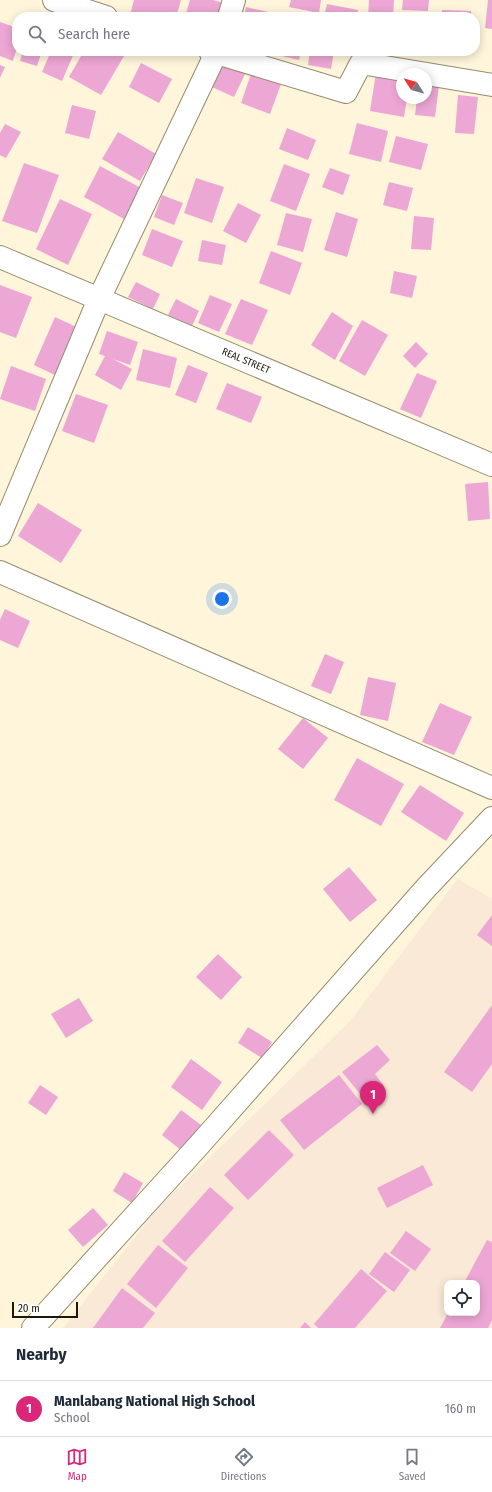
<!DOCTYPE html>
<style>
body{margin:0;font-family:"Fira Sans Condensed",sans-serif;background:#f2f2f3;color:#1f2937}
.controls{position:absolute;right:12px;bottom:12px;display:grid;overflow:hidden;border-radius:8px;box-shadow:0 2px 10px #0003}
.controls button{width:36px;height:36px;display:grid;place-items:center;padding:0;border:0;border-bottom:1px solid #e0e1e3;background:#fff;color:#1f2937;font:20px sans-serif}
.compass{position:absolute;left:396px;top:68px;width:36px;height:36px;border-radius:50%;background:#fff;box-shadow:0 2px 10px #0003;rotate:306deg}
.scale{position:absolute;left:12px;bottom:10px;width:66px;box-sizing:border-box;padding-left:4px;border:2px solid #1c180c;border-top:0;font-size:11px;line-height:14px;white-space:nowrap;color:#1c180c;-webkit-text-stroke:3px #fff;paint-order:stroke}
.you{position:absolute;left:222px;top:599px;width:14px;height:14px;margin:-10px;border:3px solid #fff;border-radius:50%;background:#1a73e8;box-shadow:0 0 0 6px #1a73e833}
.badge{display:grid;place-items:center;width:26px;height:26px;border-radius:50%;background:#db2777;color:#fff;font-size:13px;font-weight:700}
.pin{position:absolute;translate:-50% -33px;filter:drop-shadow(0 1px 2px #0008)}
.pin::after{content:'';position:absolute;top:21px;width:14px;height:12px;background:inherit;clip-path:polygon(0 0,100% 0,50% 100%)}
.list{margin:0;padding:0;list-style:none}
h2{display:flex;justify-content:space-between;align-items:center;height:52px;margin:0;padding:0 16px;font-size:17px}
h2 small{font-size:13px;font-weight:400;color:#747a83}
.list li{display:grid;grid-template-columns:26px 1fr auto;gap:12px;align-items:center;box-sizing:border-box;height:56px;padding:0 16px;border-top:1px solid #e0e1e3}
.list b{display:block;font-size:15px;white-space:nowrap}
.list p{margin:0;font-size:13px;white-space:nowrap;color:#747a83}
.list em{font-size:13px;font-style:normal;color:#747a83}
.icon{flex:none;width:22px;height:22px;fill:none;stroke:currentColor;stroke-width:2;stroke-linecap:round;stroke-linejoin:round}
.map{position:relative;flex:none;width:492px;height:1328px;overflow:hidden}
.search{position:absolute;background:#fff;box-shadow:0 2px 10px #0003;left:12px;right:12px;top:12px;height:44px;display:flex;align-items:center;gap:10px;box-sizing:border-box;padding:0 14px;border-radius:16px;color:#747a83;font-size:15px}
.sheet{height:108px;background:#fff}
nav{display:flex;justify-content:space-around;align-items:center;box-sizing:border-box;height:56px;border-top:1px solid #e0e1e3;background:#fff;font-size:11px;color:#747a83}
nav a{display:grid;justify-items:center;gap:2px}
nav .on{color:#db2777}
.map>svg:first-child{display:block}
.education{fill:#f9e9d6;fill-rule:evenodd}
.building{fill:#eca7d4}
.lines{fill:none;stroke-linecap:round;stroke-linejoin:round}
.minor-casing{stroke:#958b6d;stroke-width:24}
.minor{stroke:#fff;stroke-width:22}
.labels{text-anchor:middle;dominant-baseline:central;stroke-width:3.5;stroke-linejoin:round;paint-order:stroke}
.street-label{font-size:10px;fill:#1c180c;stroke:#fff}
</style>
<div class="map">
<svg width="492" height="1328" viewBox="0 0 492 1328">
<rect width="100%" height="100%" fill="#fef5db"/>
<path class="education" d="M 458,879 L 492,899 L 492,1328 L 63,1328 L 159,1207 L 350,1021 ZM 447,1283 L 477,1283 L 477,1313 L 447,1313 Z"/>
<g class="building">
<polygon points="134,0 181,0 176,17 137,17 130,15"/>
<polygon points="190,0 213,0 224,3 219,17 185,17"/>
<polygon points="291,0 321,0 319,13 289,7"/>
<polygon points="369,0 394,0 393,17 368,17"/>
<polygon points="403,0 429,0 428,11 402,10"/>
<polygon points="488,0 492,0 492,29 485,28"/>
<polygon points="327,4 358,10 357,17 324,17"/>
<polygon points="246,7 273,13 272,17 244,17"/>
<polygon points="442,10 471,11 471,17 442,17"/>
<polygon points="278,14 288,16 288,17 278,17"/>
<polygon points="0,22 17,28 17,48 13,61 0,56"/>
<polygon points="23,51 42,51 37,66 20,61"/>
<polygon points="51,51 75,51 62,81 42,72"/>
<polygon points="84,51 127,51 101,95 69,77"/>
<polygon points="270,51 301,51 299,60 269,53"/>
<polygon points="310,51 334,51 331,69 308,65"/>
<polygon points="141,63 172,79 159,103 129,87"/>
<polygon points="223,63 245,74 234,97 212,87"/>
<polygon points="0,65 5,67 0,78"/>
<polygon points="376,73 402,78 402,98 407,98 404,117 370,111"/>
<polygon points="251,74 281,84 270,114 241,103"/>
<polygon points="426,84 439,86 435,117 415,115 417,98 426,98"/>
<polygon points="458,95 478,97 474,134 455,133"/>
<polygon points="72,105 96,111 89,139 65,133"/>
<polygon points="357,123 388,131 381,162 349,154"/>
<polygon points="5,124 21,132 6,158 0,155 0,133"/>
<polygon points="287,128 316,140 308,160 279,149"/>
<polygon points="118,132 156,154 140,181 102,159"/>
<polygon points="396,136 428,144 421,170 389,162"/>
<polygon points="24,163 59,175 37,233 2,221"/>
<polygon points="284,164 310,174 296,211 270,201"/>
<polygon points="100,166 141,188 124,219 84,197"/>
<polygon points="330,168 350,175 343,195 322,187"/>
<polygon points="196,178 224,187 212,223 184,213"/>
<polygon points="389,182 413,188 407,211 383,205"/>
<polygon points="162,195 183,203 174,225 154,217"/>
<polygon points="60,199 92,214 68,265 36,249"/>
<polygon points="238,203 261,215 246,243 223,231"/>
<polygon points="336,212 358,219 347,257 324,250"/>
<polygon points="286,213 312,219 303,252 277,245"/>
<polygon points="414,216 434,218 431,250 411,249"/>
<polygon points="152,229 183,241 172,267 142,255"/>
<polygon points="202,240 226,245 222,265 198,261"/>
<polygon points="271,251 302,263 290,295 259,283"/>
<polygon points="394,271 417,276 412,298 390,293"/>
<polygon points="136,282 160,294 153,309 128,297"/>
<polygon points="0,285 32,297 16,338 0,332"/>
<polygon points="210,295 232,304 219,332 198,323"/>
<polygon points="176,299 199,311 192,326 168,315"/>
<polygon points="241,299 268,310 252,345 225,334"/>
<polygon points="332,312 353,326 335,360 311,345"/>
<polygon points="55,317 83,330 63,379 34,365"/>
<polygon points="362,320 388,335 365,376 339,361"/>
<polygon points="107,331 138,342 130,365 113,359 132,369 121,390 95,375 105,356 99,354"/>
<polygon points="416,342 428,354 415,368 403,356"/>
<polygon points="143,349 177,358 170,388 136,380"/>
<polygon points="188,365 208,373 196,403 175,395"/>
<polygon points="11,366 46,379 35,411 0,399"/>
<polygon points="417,373 437,381 421,418 400,409"/>
<polygon points="227,383 262,397 251,423 216,409"/>
<polygon points="76,394 108,405 94,443 62,431"/>
<polygon points="488,482 490,519 468,521 465,484"/>
<polygon points="38,503 82,530 61,563 18,536"/>
<polygon points="5,609 30,621 18,648 0,640 0,620"/>
<polygon points="325,654 344,662 331,694 311,686"/>
<polygon points="368,677 396,683 388,721 360,715"/>
<polygon points="440,703 472,717 454,755 422,742"/>
<polygon points="303,718 328,738 303,769 278,749"/>
<polygon points="357,758 404,784 381,826 334,800"/>
<polygon points="420,785 464,813 446,841 401,812"/>
<polygon points="349,867 377,900 350,922 323,889"/>
<polygon points="492,915 492,946 477,935"/>
<polygon points="218,954 242,977 221,1000 196,977"/>
<polygon points="79,998 93,1021 66,1038 51,1014"/>
<polygon points="492,1005 492,1064 472,1092 444,1072"/>
<polygon points="248,1027 272,1042 262,1058 238,1043"/>
<polygon points="377,1045 390,1060 375,1074 384,1086 366,1101 342,1072"/>
<polygon points="191,1059 222,1082 202,1110 171,1087"/>
<polygon points="339,1075 362,1104 304,1150 280,1120"/>
<polygon points="40,1085 58,1097 46,1115 28,1103"/>
<polygon points="181,1110 201,1125 181,1150 162,1135"/>
<polygon points="269,1130 294,1155 248,1200 224,1175"/>
<polygon points="423,1165 433,1185 387,1208 377,1188"/>
<polygon points="124,1172 143,1183 132,1203 113,1191"/>
<polygon points="210,1187 234,1208 185,1262 162,1241"/>
<polygon points="93,1208 108,1225 83,1247 68,1230"/>
<polygon points="406,1231 431,1249 415,1271 390,1253"/>
<polygon points="487,1240 492,1242 492,1320 488,1328 440,1328 448,1313 477,1313 477,1283 464,1283"/>
<polygon points="158,1245 188,1268 156,1308 127,1284"/>
<polygon points="385,1252 410,1270 394,1292 369,1274"/>
<polygon points="361,1269 387,1291 355,1328 318,1328 314,1324"/>
<polygon points="122,1288 155,1313 143,1328 93,1328"/>
<polygon points="305,1322 311,1328 300,1328"/>
</g>
<g class="lines">
<defs>
<g id="minor">
<polyline points="54,0 106,17"/>
<polyline points="229,17 234,0"/>
<polyline points="210,51 346,92 361,63 492,85"/>
<path id="s1" d="M 0,257 L 492,465"/>
<polyline points="0,535 99,299 217,51"/>
<polyline points="0,572 492,788"/>
<polyline points="33,1328 200,1144 426,888 492,818"/>
</g>
</defs>
<use href="#minor" class="minor-casing"/>
<use href="#minor" class="minor"/>
</g>
<g class="labels">
<g class="street-label">
<text stroke="none"><textPath href="#s1" startOffset="267">REAL STREET</textPath></text>
</g>
</g>
</svg>
<div class="controls">
<button><svg class="icon" aria-label="locate" viewBox="0 0 24 24"><circle cx="12" cy="12" r="6"/><path d="M12 2v4M12 18v4M2 12h4M18 12h4"/></svg></button>
</div>
<svg class="compass" viewBox="-18 -18 36 36"><path d="M0-13l5 13h-10z" fill="#e53935"/><path d="M0 13l5-13h-10z" fill="#747a83"/></svg>
<div class="scale">20 m</div>
<div class="you"></div>
<div class="pin badge" style="left:373px;top:1114px">1</div>
<div class="search"><svg class="icon" aria-label="search" viewBox="0 0 24 24"><circle cx="10" cy="10" r="6"/><path d="M15 15l6 6"/></svg>Search here</div>
</div>
<section class="sheet">
<h2>Nearby<small></small></h2>
<ul class="list">
<li><span class="badge">1</span><div><b>Manlabang National High School</b><p>School</p></div><em>160 m</em></li>
</ul>
</section>
<nav>
<a class="on"><svg class="icon" aria-label="map" viewBox="0 0 24 24"><path d="M3 6l6-2 6 2 6-2v14l-6 2-6-2-6 2zM9 4v14M15 6v14"/></svg>Map</a>
<a><svg class="icon" aria-label="directions" viewBox="0 0 24 24"><path d="M12 3l9 9-9 9-9-9zM9 14v-3h6M13 9l2 2-2 2"/></svg>Directions</a>
<a><svg class="icon" aria-label="saved" viewBox="0 0 24 24"><path d="M7 4h10v16l-5-4-5 4z"/></svg>Saved</a>
</nav>
